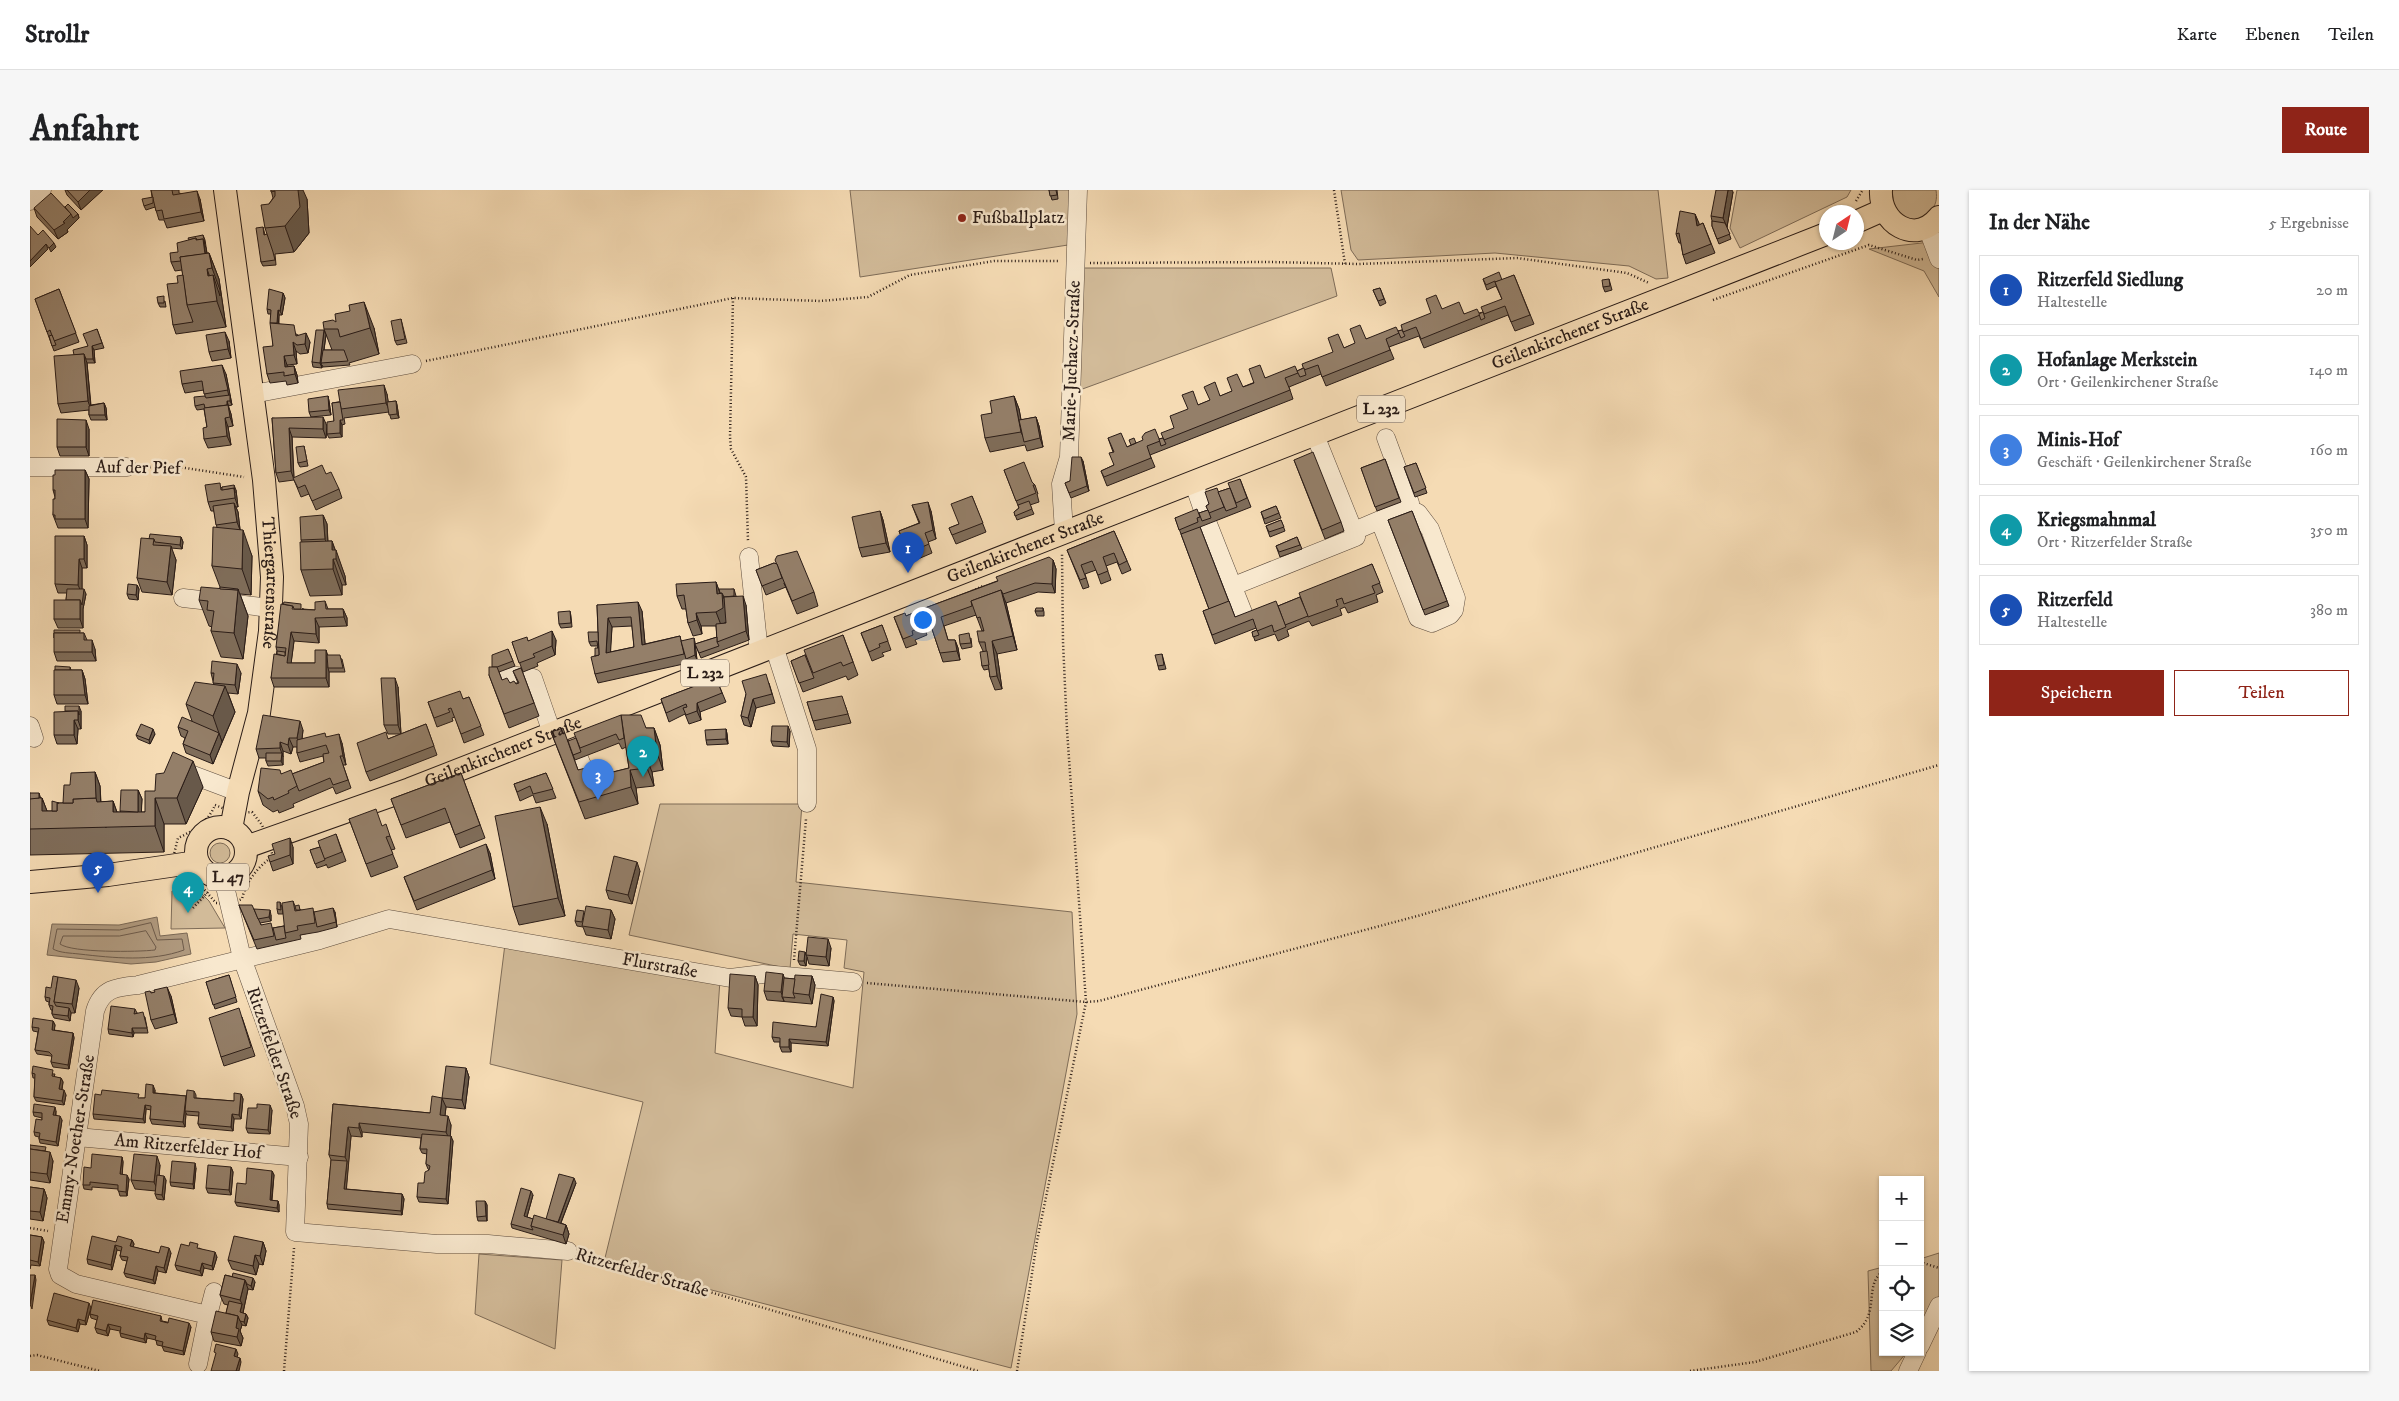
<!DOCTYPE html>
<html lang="de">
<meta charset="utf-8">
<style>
body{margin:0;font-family:"IM FELL DW Pica",serif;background:#f6f6f6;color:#202124}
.controls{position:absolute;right:15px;bottom:15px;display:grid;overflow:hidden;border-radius:0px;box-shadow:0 1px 4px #0004}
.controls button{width:45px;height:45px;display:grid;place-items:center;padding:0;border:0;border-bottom:1px solid #e0e0e0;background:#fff;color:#202124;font:25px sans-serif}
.compass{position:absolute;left:1789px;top:15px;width:45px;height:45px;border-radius:50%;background:#fff;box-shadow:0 1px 4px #0004;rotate:35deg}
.you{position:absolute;left:892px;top:429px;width:18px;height:18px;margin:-12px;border:4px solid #fff;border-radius:50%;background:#1a73e8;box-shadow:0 0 0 8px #1a73e833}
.badge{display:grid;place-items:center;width:32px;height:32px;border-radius:50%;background:#8f2418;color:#fff;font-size:16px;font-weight:700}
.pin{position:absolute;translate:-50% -41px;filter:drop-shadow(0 1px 2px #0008)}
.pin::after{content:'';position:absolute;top:26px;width:18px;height:15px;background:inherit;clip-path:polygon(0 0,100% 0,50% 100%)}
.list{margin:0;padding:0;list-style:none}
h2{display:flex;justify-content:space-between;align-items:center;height:65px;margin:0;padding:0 20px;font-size:21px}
h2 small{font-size:16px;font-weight:400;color:#757577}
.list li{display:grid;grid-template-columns:32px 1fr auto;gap:15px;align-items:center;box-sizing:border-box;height:70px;margin:0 10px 10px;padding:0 10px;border:1px solid #e0e0e0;border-radius:0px}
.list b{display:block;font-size:19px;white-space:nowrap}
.list p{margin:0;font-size:16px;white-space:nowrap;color:#757577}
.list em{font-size:16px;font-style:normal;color:#757577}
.actions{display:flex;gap:10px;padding:15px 20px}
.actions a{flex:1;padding:11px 0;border:1px solid #8f2418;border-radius:0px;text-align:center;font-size:18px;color:#8f2418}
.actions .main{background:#8f2418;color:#fff}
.icon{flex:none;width:28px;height:28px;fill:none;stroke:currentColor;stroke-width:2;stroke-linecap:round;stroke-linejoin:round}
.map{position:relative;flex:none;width:1909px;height:1181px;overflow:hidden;border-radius:0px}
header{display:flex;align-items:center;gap:30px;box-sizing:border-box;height:70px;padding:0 25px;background:#fff;border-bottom:1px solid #e0e0e0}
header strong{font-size:24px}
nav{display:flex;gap:28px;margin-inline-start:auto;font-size:18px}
.intro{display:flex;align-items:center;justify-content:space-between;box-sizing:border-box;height:120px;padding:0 30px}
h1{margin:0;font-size:35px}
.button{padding:12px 22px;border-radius:0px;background:#8f2418;color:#fff;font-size:18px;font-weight:700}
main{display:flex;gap:30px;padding:0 30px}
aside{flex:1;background:#fff;border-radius:0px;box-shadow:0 1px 4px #0004}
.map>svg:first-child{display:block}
.green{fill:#d2bb99;stroke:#7e6c58}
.water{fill:#b09a7f;stroke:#7a6855}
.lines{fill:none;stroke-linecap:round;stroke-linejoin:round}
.shore{stroke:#6d5b4b;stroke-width:1}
.minor-casing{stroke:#5d4c3e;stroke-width:19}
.major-casing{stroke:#2a1c17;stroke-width:24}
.path{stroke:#2a1c17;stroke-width:2.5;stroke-dasharray:1 2.5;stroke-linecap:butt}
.minor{stroke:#f8e8ce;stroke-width:18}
.major{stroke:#f5dbb4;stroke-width:22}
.wall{fill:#7f6d5a;stroke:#2a1c17;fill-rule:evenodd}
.shaded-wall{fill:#68594a;stroke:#2a1c17}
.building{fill:#947f69;stroke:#2a1c17;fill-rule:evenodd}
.poi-dot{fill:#8f2418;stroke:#f8e8ce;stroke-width:2}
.labels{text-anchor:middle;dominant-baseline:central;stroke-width:5;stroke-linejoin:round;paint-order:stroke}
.shield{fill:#f8e8ce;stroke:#68594e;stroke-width:1}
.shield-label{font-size:16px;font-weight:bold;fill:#2a1c17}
.poi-label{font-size:18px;fill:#2a1c17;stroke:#f8e8ce;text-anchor:start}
.street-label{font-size:18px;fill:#2a1c17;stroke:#f8e8ce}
</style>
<header>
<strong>Strollr</strong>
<nav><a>Karte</a><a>Ebenen</a><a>Teilen</a></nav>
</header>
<div class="intro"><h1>Anfahrt</h1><a class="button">Route</a></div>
<main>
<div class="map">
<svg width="1909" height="1181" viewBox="0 0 1909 1181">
<rect width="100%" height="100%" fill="#f5dbb4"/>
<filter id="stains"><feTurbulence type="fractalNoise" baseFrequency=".004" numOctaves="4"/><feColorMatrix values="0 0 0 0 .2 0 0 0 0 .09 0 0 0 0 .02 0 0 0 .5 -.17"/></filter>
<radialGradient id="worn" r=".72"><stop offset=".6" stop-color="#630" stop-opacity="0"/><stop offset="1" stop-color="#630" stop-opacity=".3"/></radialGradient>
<g class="green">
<polygon points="820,0 1042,0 1038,55 830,87"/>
<polygon points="1311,0 1628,0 1638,88 1626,89 1599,76 1465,63 1328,70 1321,60"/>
<polygon points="1707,0 1821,0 1817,7 1710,58 1700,38"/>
<path d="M 1862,0 L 1906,0 C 1909,19 1898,24 1883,31 L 1865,22 Z"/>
<polygon points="1909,51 1909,107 1894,81 1839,59"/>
<polygon points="1053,78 1301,78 1307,106 1047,201"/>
<polygon points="630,614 772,614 766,692 1042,722 1047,824 981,1178 574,1072 613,912 460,874 475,754 690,790 685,863 823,898 834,782 814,778 817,750 763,744 760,779 599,745"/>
<circle cx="190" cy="663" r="10"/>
<polygon points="142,701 169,701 179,711 195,738 141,739"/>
<polygon points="1909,1063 1909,1125 1890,1147 1890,1069"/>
<polygon points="449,1064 532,1070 525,1159 445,1124"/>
<polygon points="1853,1077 1853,1162 1877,1162 1861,1181 1841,1181 1838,1081"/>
</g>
<polygon class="water" points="127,727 130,746 157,743 161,764 126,772 101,774 17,765 22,734 89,735"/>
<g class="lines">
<g class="shore">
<path d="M 121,733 L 127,750 L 152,749 L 154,760 C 121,772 84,768 49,764 C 41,763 30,763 23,759 L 27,739 L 89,740 Z"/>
<path d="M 116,741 L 126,757 L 125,760 C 108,762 42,763 30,754 L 33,746 L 89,746 Z"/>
</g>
<defs>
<g id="minor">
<polyline points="0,11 12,0"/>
<polyline points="1897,37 1909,69"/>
<polyline points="223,204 382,174"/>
<polyline points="0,277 97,277"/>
<polyline points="1163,291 1175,326"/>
<polyline points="1350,331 1388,428 1402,433 1420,425 1424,420 1426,408 1400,339 1388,323 1378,318"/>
<polyline points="1178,334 1214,425"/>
<polyline points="1324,341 1378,318 1380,313 1356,248"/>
<polyline points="1034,342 1031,294 1039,267 1048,0"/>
<polyline points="719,367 729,462"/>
<polyline points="1201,397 1326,347 1285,245"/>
<polyline points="153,408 241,418"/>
<polyline points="744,456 777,559 777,613"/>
<polyline points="478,485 503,488 522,543"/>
<polyline points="0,536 4,548"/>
<polyline points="549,568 555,582 559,581"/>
<polyline points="147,579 208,602"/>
<polyline points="193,688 212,768 265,916 269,934 265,1042 407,1054 458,1054 538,1061"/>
<polyline points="47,947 269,967"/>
<polyline points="178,1125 184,1102"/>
<polyline points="1890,1156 1909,1116"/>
<path d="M 168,1174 L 178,1125 L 46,1094 L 30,1085 L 28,1079 L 65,821 C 72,798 87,797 108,795 L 290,750 L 359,729 L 700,788 L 733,784 L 823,792"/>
<polyline points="1878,1181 1887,1162"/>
</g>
<g id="major">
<path id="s1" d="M 195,0 L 234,290 L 242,387 L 240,441 L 229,523 L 208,602 L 201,639"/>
<path d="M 1851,0 C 1849,33 1885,56 1909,27"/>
<polyline points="1826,32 1853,20"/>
<circle cx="191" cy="662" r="25"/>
<path id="s2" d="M 216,657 L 380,599 L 1796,44"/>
<polyline points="0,692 78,685 167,672"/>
</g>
</defs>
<use href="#minor" class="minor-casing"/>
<use href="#major" class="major-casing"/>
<g class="path">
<polyline points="1304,0 1315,74"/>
<polyline points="1826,11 1832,1"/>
<polyline points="1803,22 1813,18"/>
<polyline points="1060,73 1240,72 1329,74 1487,68 1597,83 1619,93"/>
<polyline points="703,108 700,247 701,259 716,287 718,351"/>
<polyline points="1683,110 1839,55 1887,70 1893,69"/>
<polyline points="396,171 703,108 790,111 838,107 880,85 964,71 1030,71"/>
<polyline points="113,277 149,277 214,287"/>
<polyline points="942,401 953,396"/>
<path d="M 185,615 L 205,623 L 222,622 L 232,635 L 243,666 C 228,677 216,691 212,709 L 200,714 L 186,713 L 172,697 L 150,695 L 144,664 L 148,648 C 165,640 178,632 185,615 Z"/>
<polyline points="163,718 178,702"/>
<polyline points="764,770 776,629"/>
<polyline points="837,793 1056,812 1069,811 1391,725 1909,575"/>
<polyline points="0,1038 18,1041"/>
<polyline points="554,1065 948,1181"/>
<polyline points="1890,1072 1909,1078"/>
<polyline points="0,1166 7,1165 70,1181"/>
<polyline points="254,1181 264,1058"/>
<polyline points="987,1181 1007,1051 1056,812 1037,540 1033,452 1032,363"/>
<path d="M 1660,1181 L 1725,1172 L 1826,1142 C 1851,1123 1833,1096 1853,1081"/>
</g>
<use href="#minor" class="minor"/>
<use href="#major" class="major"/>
</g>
<g class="wall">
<polygon points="35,0 72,0 51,20 37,5"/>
<polygon points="121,0 149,0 149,3 170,9 174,31 137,38 134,30 129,30 125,17 116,20 114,16 122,7"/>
<polygon points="241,0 277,9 279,43 264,62 245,64 246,75 233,76 231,72 233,37 235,45 237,44 235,38 239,14 243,8"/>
<polygon points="1019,0 1027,0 1028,9 1022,10"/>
<polygon points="1703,2 1697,37 1701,49 1689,54 1682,36 1682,31 1681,26"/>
<polygon points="35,17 48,24 49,28 37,40 38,42 28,49 7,27 4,18"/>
<polygon points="1665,24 1669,35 1673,33 1685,63 1656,74 1653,65 1651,53 1649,53 1646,44"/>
<polygon points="173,45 175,50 177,63 179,63 189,89 196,137 146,144 143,135 148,93 153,85 152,80 145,81 141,72 148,62"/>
<polygon points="1484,85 1504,134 1485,141 1478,125 1394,158 1389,146 1359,157 1364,169 1296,196 1291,184 1259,197 1263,209 1120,265 1125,277 1077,296 1071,281 1084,275 1083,262 1078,248 1097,257 1106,253 1129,249 1133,248 1144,238 1168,215 1235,188 1267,181 1314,158 1336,149 1372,140 1412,119 1434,124 1449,123 1453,122 1472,109 1466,96 1457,100 1453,89 1472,90"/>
<polygon points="1579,89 1582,100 1575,102 1573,97"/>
<polygon points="1350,98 1356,113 1350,116 1343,100"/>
<polygon points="29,99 49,152 24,161 5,109"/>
<polygon points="253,103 255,108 252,125 249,125 249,134 280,152 278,163 270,164 266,161 267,174 257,175 257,176 264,176 267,185 268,193 257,195 256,191 240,193 237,184 243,156 241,124 238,124 237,119"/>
<polygon points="135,111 136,117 130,117 128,113"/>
<polygon points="371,129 377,153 367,155 365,151"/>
<polygon points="306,132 344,138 349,164 319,173 320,175 293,177 292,175 292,178 283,177 282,172 296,145 294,160 302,160 294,139"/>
<polygon points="67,139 74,158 64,160 65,173 57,173 61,215 74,213 76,218 77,230 61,230 59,225 59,220 31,223 28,214 44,165 58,156"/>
<polygon points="199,151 201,168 182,171 179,162"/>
<polygon points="196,184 202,215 198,216 201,224 203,236 198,237 201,255 178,258 174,249 177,237 174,219 167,220 165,216 175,206 174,200 155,203 152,194"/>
<polygon points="357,204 358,212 366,211 367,215 369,228 361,229 359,222 314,228 315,234 312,235 312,247 299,248 297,244 304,231 302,213"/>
<polygon points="298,206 299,211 301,225 281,227 279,222"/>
<polygon points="984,206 989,219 991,230 1006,227 1009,236 1013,257 997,261 995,255 960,262 955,248 962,223"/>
<polygon points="242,228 297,236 296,248 262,247 264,288 296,284 309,299 312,308 286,320 279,304 271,307 264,290 249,292 246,283"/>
<polygon points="59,239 59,266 30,266 27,257"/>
<polygon points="274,256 278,276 270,277 268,273"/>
<polygon points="1355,269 1371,312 1347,321 1331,278"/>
<polygon points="1264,270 1311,332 1314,341 1295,349"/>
<polygon points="1053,271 1059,301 1041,308 1035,293 1040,291"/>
<polygon points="1386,273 1397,303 1385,307 1374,277"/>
<polygon points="55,280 59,289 58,338 28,338 23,325 25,307 23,300"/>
<polygon points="974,280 1002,292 1005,295 1008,304 1007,304 1009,312 1000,315 1004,324 987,330 984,322 989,318"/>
<polygon points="1210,289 1221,317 1170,337 1205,427 1248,416 1270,407 1342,374 1353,402 1346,405 1348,412 1318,423 1315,417 1310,419 1312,425 1282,436 1279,431 1257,440 1259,446 1248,451 1245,444 1225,451 1222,442 1227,440 1226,438 1185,454 1173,421 1179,419 1145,328 1169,323 1178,320 1176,316 1179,314 1188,302 1200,298"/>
<polygon points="192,297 206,300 208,317 206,317 208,322 210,339 222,366 221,405 210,404 218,426 213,469 191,467 181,441 182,437 179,436 169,410 190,399 190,397 182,376 187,338 184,321 181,321 178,312"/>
<polygon points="942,306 956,342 926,354 919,338 929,334"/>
<polygon points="882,315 901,321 906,349 898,352 902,363 881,372 869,341 889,333"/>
<polygon points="1246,316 1251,328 1235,334 1231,322"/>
<polygon points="850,321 853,330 860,362 832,367 829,358"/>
<polygon points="1382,321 1419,416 1395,425 1358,330"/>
<polygon points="293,325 297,334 298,351 302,351 315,386 316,395 312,395 312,405 280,406 271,380 272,352 271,350"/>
<polygon points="1251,330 1255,341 1240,347 1236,336"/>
<polygon points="1084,341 1101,380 1092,384 1087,372 1076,376 1081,390 1071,394 1066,380 1055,384 1059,397 1053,399 1037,360"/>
<polygon points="54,346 57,355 57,378 52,378 52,399 56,404 53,419 53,438 28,438 24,429 36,410 37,403 28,403 25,394"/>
<polygon points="151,347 153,352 152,359 141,358 146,370 142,405 112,402 107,388 119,349"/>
<polygon points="1267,347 1272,359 1250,367 1246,356"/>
<polygon points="1023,370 1026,379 1025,403 1008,402 976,413 987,460 967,464 972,499 965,500 960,487 959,479 954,480 952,476 953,461 949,452 954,441 952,441 946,425 914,436 918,450 925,450 928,458 930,470 913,472 895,418"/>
<polygon points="744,373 784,402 788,416 767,424 754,393 756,397 736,405 726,380"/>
<path d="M 686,392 L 689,401 L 704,399 L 706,406 L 716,415 L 719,450 L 671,468 L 665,454 L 667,470 L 658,473 L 568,493 L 565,484 L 565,466 L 568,456 L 561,456 L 559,452 L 568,442 L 567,415 L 612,421 L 615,454 L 650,446 L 651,451 L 665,454 L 687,447 L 686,436 L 671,436 L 672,444 L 663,446 L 658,433 L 656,419 L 652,419 L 647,406 ZM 602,436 L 604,457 L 580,462 L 582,437 Z"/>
<polygon points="107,395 109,399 108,410 99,409 97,404"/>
<polygon points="295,411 298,419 313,419 317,428 317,436 289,437 289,453 264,451 261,473 285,473 296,460 297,465 312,469 315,482 299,482 299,497 244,497 241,488 247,461 246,457 273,418 273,419 285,420"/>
<polygon points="1013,418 1014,422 1014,426 1007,426 1005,421"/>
<polygon points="540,421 541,426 542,437 531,438 529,434"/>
<polygon points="888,421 897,445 885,450 887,454 876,458 864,427 876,426"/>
<polygon points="852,435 861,460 852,463 854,466 842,471 831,443"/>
<polygon points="51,443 54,443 57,450 65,459 66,471 27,471 24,462"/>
<polygon points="813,445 828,485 818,490 816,486 773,502 761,471 775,465"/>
<polygon points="941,448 942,457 932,459 930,454"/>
<polygon points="526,450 525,465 507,473 508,476 493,482 482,452 498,451"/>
<polygon points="478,459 485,476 469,482 472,490 480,493 488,493 483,481 491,478 509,526 479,538 459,485 462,477"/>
<polygon points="1132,464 1136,479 1129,480 1128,476"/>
<polygon points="40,477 41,480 52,480 55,489 58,514 27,514 24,505"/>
<polygon points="181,483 211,483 208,504 198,503 205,522 183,574 156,563 153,554 155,548 151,546 148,537 162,531 156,514 184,495"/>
<polygon points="686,488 696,512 670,522 671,530 659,534 655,524 639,532 631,509"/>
<polygon points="739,493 745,513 726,518 721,537 714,535 711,526 716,504"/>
<polygon points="368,497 371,544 358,544 354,535"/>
<polygon points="439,507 454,545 434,553 425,527 422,528 423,531 407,537 398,512 433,509"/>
<polygon points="777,512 815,515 821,533 786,540"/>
<polygon points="51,521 51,539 48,539 47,554 27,554 24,545"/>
<polygon points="396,534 407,565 340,591 336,582 358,549"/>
<path d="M 616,538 L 624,538 L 630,555 L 633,580 L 622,582 L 624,596 L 606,598 L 608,614 L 555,629 L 521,542 L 538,551 ZM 589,553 L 592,559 L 596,557 L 599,578 L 575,584 L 548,580 L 539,555 L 545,570 Z"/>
<polygon points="696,539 697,544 698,554 677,555 676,550"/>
<polygon points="273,540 272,549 296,547 312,553 316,575 313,575 321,598 306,604 303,597 263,614 264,617 249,623 248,620 243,622 233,615 228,601 251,584 262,584 294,572 293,566 270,572 267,563 267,557 263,557 261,564 253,561 253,575 238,576 236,571 236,568 229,568 226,559"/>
<polygon points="760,541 759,557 743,556 741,551"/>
<polygon points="125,544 120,554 108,549 106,545"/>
<polygon points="65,582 70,596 71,612 83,611 87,622 90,622 108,600 112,609 111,622 115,622 125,601 173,597 156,634 134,634 134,662 0,665 0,603 11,608 12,608 17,621 22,621 29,613 33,613 40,595"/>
<polygon points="431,583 455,648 430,658 420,632 376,648 361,609"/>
<polygon points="516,583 526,608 506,613 503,605 490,611 484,594"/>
<polygon points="319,629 360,646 365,659 361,660 368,677 341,687"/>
<polygon points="517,634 535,726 489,735 483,717"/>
<polygon points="306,644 316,671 298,678 296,674 296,675 287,678 280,660 290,657"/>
<polygon points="263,657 263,674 243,681 240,672 245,664"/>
<polygon points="460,663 465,689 387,720 374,687"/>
<polygon points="610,681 602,714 579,709 576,700"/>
<polygon points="263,711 265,716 271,720 284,722 305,722 307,737 288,742 270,745 271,749 227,759 209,715 241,725 241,731 230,733 231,735 243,738 254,736"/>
<polygon points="250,712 252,717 253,724 248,724 247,719"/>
<polygon points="581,720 585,729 581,749 556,745 553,737 547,736 545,731 555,723"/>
<polygon points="801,758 799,776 779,774 777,767 776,776 770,775 768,771 775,762 776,764"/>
<polygon points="753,784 754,788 765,789 782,786 785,795 782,814 737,810 734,801"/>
<polygon points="199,785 207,812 185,819 176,792"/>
<polygon points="725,786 728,795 727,836 715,836 712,827 701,826 698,818"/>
<polygon points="21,798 49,798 45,823 41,823 40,831 24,828 22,824 22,820 21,820 19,815 19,812 16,811 15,807"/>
<polygon points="125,802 141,806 147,833 125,839 121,830 121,803"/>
<polygon points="803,807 804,811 798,856 761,853 761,862 752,862 750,857 750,852 744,852 742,847 786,837"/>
<polygon points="105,819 107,823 115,827 118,843 104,843 103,847 79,844 78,839"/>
<polygon points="212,827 225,866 194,876 191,867"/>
<polygon points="23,831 25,835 24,840 43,843 44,848 39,879 23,877 21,872 22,867 21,866 7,864 5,860 8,842 3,841 2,837"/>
<polygon points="436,878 439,887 435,919 416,917 415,925 421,935 420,946 423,951 418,1014 389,1012 387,1007 394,993 399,980 398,979 396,974 397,964 392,963 390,959 391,948 332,942 332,947 321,946 316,999 372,1004 374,1009 372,1025 298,1019 297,1014 301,970 299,965 303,914 400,923"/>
<polygon points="2,883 25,884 24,887 31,888 33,892 32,900 36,905 34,915 6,911 4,907 5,888 3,888"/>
<polygon points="125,900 125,903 156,906 157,909 164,901 166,905 166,908 204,911 211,904 213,909 211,929 204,929 203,941 170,938 168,934 169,926 157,925 156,923 155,937 122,934 120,929 121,920 116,919 115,933 64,929 63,924 110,908 115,908"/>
<polygon points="242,920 240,944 218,943 216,938"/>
<polygon points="26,921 26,925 32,930 28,956 10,953 9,949 9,947 5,946 4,942 12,930 12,928 4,926 3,922"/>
<polygon points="0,955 18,962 23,971 20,993 0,990"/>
<polygon points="92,967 93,972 92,984 99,989 97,1006 90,1006 88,999 62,997 62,1000 54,999 53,995 61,978"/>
<polygon points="130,975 129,985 136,990 134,1010 127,1009 125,1004 126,1001 105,999 101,990"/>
<polygon points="201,977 203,982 201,1005 178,1003 176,998"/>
<polygon points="166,978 164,999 141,996 140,992"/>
<polygon points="242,981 244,985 242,1011 248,1011 249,1015 249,1022 207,1016 205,1012 216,994"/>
<polygon points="546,993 531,1033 536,1035 539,1044 536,1054 482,1038 481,1034 503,1005 497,1027 503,1029 516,1029"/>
<polygon points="0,997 14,999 17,1008 13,1031 0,1029"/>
<polygon points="455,1011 457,1015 457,1031 448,1031 447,1027"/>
<polygon points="0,1045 12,1047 14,1052 10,1076 1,1075 0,1079"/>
<polygon points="102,1050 104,1054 103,1057 129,1063 141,1063 136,1083 128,1081 125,1094 96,1087 94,1083 97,1071 92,1070 90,1066 91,1061 87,1060 82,1080 58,1074 57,1069 86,1052"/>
<polygon points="233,1052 236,1061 233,1075 229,1074 226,1085 202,1079 198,1070"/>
<polygon points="169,1058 187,1067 183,1080 174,1078 172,1086 147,1080 145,1075"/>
<polygon points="195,1085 225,1092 223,1100 218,1099 213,1123 216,1124 218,1128 216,1136 212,1135 210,1141 213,1148 211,1156 184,1151 181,1142 196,1123 198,1115 194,1114 190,1105"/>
<polygon points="61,1118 56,1135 50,1134 48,1142 19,1135 17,1130"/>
<polygon points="60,1124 131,1126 132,1131 161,1137 154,1165 134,1161 132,1156 127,1155 126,1150 117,1148 116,1153 91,1147 90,1143 90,1141 80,1139 78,1146 67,1143 65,1138 67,1130 61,1128"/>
</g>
<g class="shaded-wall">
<polygon points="60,0 73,0 51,20 48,12"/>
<polygon points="268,0 273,0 277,9 279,43 264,62 255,36"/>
<polygon points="1698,0 1702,0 1703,2 1697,37 1693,28"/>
<polygon points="167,1 170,9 174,31 171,22"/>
<polygon points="41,24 48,24 49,28 37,40 38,42 28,49 24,40"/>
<polygon points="1665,24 1669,33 1671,45 1667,36"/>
<polygon points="173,49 176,58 179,76 176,67"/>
<polygon points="24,53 26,57 21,62 19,58"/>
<polygon points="16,54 18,59 0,77 0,71"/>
<polygon points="179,63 189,89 196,137 178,86 177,79 185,101 183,85 190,106 190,100 182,78"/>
<polygon points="253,103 255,108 252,125 250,121"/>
<polygon points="334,112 344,138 349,164 340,138"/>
<polygon points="248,120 249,125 248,138 247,133"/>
<polygon points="294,140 296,145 292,173 291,173 292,178 290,173"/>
<polygon points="195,142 199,151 201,168 198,159"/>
<polygon points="276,143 280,152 278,163 275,154"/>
<polygon points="263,152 266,161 267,174 264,165"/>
<polygon points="62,156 64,160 65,173 63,169"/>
<polygon points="54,164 57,173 61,220 58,211"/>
<polygon points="254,166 257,175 258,186 255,177"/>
<polygon points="192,175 196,184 202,215 200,211"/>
<polygon points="264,176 267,185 268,193 265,184"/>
<polygon points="354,195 357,204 360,222 356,213"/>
<polygon points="298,206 299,211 301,225 299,220"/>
<polygon points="984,206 989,219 995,251 991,242"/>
<polygon points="197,211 201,224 203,236 200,227"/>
<polygon points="366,211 367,215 369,228 367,224"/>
<polygon points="74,213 76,218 77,230 75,225"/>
<polygon points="293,227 297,236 296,248 293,239"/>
<polygon points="1006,227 1009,236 1013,257 1010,248"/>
<polygon points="195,228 198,237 201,255 197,246"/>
<polygon points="56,230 59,239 59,266 56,257"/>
<polygon points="310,230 312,235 312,247 310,243"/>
<polygon points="259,238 262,247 264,290 261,281"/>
<polygon points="1051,267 1053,271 1059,301 1057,296"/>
<polygon points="55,280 59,289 58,338 55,329"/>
<polygon points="204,295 206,300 208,317 205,308 204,298"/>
<polygon points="898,312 901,321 906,349 903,340"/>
<polygon points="204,313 208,322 210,340 207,332"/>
<polygon points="850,321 853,330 860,362 856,353"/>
<polygon points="293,325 297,334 298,358 295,349"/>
<polygon points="213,340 222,366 221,405 212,379"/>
<polygon points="54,346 57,355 57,378 54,369"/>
<polygon points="151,347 153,352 152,359 150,355"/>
<polygon points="302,351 306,364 306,360 315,386 316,395 306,369 302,360"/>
<polygon points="141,356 146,370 142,405 137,392"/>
<polygon points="49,369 52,378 52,404 48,395"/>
<polygon points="303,369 312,395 312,405 303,379"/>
<polygon points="1023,370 1026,379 1025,403 1022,394"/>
<polygon points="686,392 691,406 687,404"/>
<polygon points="107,395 109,399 108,410 106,405"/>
<polygon points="54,399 56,404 53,419 53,438 50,429 50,410"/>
<polygon points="208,399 218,426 213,469 204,443"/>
<polygon points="971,400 976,413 987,460 983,446"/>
<polygon points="692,403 697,416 698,431 691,435 686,422"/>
<polygon points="713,406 716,415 719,450 716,441"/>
<polygon points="608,412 612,421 616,464 612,455"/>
<polygon points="313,419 317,428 317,436 314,427"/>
<polygon points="666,423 671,436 672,444 667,430"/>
<polygon points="285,428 289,437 289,453 286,444"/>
<polygon points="578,428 582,437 580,472 576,463"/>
<polygon points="522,441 526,450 525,465 522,456"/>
<polygon points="261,442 264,451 260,482 256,470"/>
<polygon points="664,448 665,452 667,470 665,465"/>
<polygon points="62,450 65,459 66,471 62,462"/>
<polygon points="925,450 928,458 930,470 927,461"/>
<polygon points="962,451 967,464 972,499 967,486"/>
<polygon points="296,460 299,469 298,478 299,482 299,497 296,488"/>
<polygon points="207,474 211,483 208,504 205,495"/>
<polygon points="52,480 55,489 58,514 55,505"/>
<polygon points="365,488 368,497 371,544 368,535"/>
<polygon points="195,496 205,522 192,552 183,526"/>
<polygon points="723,509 726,518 721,537 718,528"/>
<polygon points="667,513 670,522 671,530 667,521"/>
<polygon points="49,516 51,521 51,539 48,530 48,521"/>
<polygon points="44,530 48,539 47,554 44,545"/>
<polygon points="270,531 273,540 271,557 267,548"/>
<polygon points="758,536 760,541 759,557 757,552"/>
<polygon points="624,538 630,555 633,580 627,563"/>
<polygon points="123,539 125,544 120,554 119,550"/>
<polygon points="696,539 697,544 698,554 696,549"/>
<polygon points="189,543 192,552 183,574 180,565"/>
<polygon points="309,544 312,553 316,575 313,566"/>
<polygon points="259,548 263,557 261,564 258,555"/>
<polygon points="250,552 253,561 253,567 250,558"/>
<polygon points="252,563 253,567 253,575 251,571"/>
<polygon points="615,564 622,582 624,596 617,578"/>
<polygon points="163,571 173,597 156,634 147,608"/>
<polygon points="600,580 606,598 608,614 601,597"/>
<polygon points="65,582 70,596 71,621 76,634 76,638 71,623 66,621"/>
<polygon points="108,600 112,609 111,631 108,622"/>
<polygon points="9,603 12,612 12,608 22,634 9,626"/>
<polygon points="125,608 134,634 134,662 125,636"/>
<polygon points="83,611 92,637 83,622"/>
<polygon points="510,617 517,634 535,726 528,708"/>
<polygon points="260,648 263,657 263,674 260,665"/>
<polygon points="456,654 460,663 465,689 462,680"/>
<polygon points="607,672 610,681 602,714 598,705"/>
<polygon points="303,718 305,722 307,737 306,732"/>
<polygon points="240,720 241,725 241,731 239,727"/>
<polygon points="581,720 585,729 581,749 578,740"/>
<polygon points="798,749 801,758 799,776 796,767"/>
<polygon points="775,762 777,767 776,776 774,771"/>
<polygon points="753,784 756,793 752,807 754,811 751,802"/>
<polygon points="725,786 728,795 727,836 723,827"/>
<polygon points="782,786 785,795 782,814 779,805"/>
<polygon points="46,790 49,798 45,823 42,814"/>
<polygon points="137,797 141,806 147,833 144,824"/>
<polygon points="803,807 804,811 798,856 796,852"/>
<polygon points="39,818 41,823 40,831 38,826"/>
<polygon points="23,831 25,835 24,844 22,840"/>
<polygon points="102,838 104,843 103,847 102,843"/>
<polygon points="43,843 44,848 39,879 38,875"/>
<polygon points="759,849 761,853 761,862 759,857"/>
<polygon points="436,878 439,887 435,919 432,910"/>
<polygon points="31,888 33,892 31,904 29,899"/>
<polygon points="123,895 125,900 124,908 123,903"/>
<polygon points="34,900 36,905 34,915 32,911"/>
<polygon points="211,904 213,909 211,929 209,925"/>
<polygon points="156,906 157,910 155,921 156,923 155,937 153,932"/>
<polygon points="412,908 416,917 414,934 410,925"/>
<polygon points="115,915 116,919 115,933 113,929"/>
<polygon points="240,915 242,920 240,944 238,940"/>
<polygon points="25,917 26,921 25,929 23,925"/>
<polygon points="202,924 204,929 203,941 201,937"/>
<polygon points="30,926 32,930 28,956 26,952"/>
<polygon points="418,926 421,935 420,951 416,942"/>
<polygon points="329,933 332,942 332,947 329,938"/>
<polygon points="318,937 321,946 316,1004 314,999 317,971 315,967"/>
<polygon points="421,946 423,951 418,1014 416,1009"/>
<polygon points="20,962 23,971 20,993 17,984"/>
<polygon points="127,966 130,975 128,1001 124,992"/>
<polygon points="92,967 93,972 92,989 90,984"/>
<polygon points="165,973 166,978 164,999 163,994"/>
<polygon points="201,977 203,982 201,1005 199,1000"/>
<polygon points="242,981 244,985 241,1015 240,1010"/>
<polygon points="97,985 99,989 97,1006 96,1002"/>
<polygon points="134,986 136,990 134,1010 132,1005"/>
<polygon points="544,988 546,993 528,1040 527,1036"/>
<polygon points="14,999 17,1008 13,1031 10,1022"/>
<polygon points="501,1001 503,1005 496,1030 494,1026"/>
<polygon points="372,1004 374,1009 372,1025 371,1021"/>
<polygon points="248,1011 249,1015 249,1022 247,1018"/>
<polygon points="455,1011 457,1015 457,1031 456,1026"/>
<polygon points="536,1035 539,1044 536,1054 533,1045"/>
<polygon points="12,1047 14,1052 10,1076 8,1072"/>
<polygon points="102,1050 104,1054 102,1061 100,1056"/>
<polygon points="233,1052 236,1061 233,1075 230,1066"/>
<polygon points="85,1055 87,1060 82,1080 81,1075"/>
<polygon points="139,1058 141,1063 136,1083 134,1078"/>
<polygon points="185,1062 187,1067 183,1080 182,1076"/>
<polygon points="225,1065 229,1074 226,1085 223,1076"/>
<polygon points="172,1073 174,1078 172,1086 170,1081"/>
<polygon points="126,1076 128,1081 125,1094 123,1090"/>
<polygon points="5,1085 6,1090 2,1119 0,1114"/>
<polygon points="223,1088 225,1092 223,1100 221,1096"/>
<polygon points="215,1090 218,1099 212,1127 210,1122 212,1114 210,1110"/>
<polygon points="59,1113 61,1118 56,1135 55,1131"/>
<polygon points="216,1124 218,1128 216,1136 214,1132"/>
<polygon points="208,1126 212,1135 210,1141 213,1148 211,1156 207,1147 206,1138"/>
<polygon points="48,1129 50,1134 48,1142 46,1138"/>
<polygon points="159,1133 161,1137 154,1165 153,1161"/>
<polygon points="78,1134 80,1139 78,1146 76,1141"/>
<polygon points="115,1143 117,1148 116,1153 114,1149"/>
<polygon points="206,1159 208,1164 206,1171 204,1166"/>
<polygon points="210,1168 211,1172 209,1181 206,1181"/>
</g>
<g class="building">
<polygon points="37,0 60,0 48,12"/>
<polygon points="121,0 142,0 143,5 167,1 171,22 134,29 132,20 126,21"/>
<polygon points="241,0 268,0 270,17 255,36 235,38 231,15 239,14 245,6 245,1 241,2"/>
<polygon points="1019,0 1026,0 1027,5 1020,6"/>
<polygon points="1686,0 1698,0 1693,28 1681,26"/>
<polygon points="21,3 41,24 33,32 35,33 24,40 4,18"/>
<polygon points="123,7 123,13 114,16 112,9"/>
<polygon points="38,14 48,24 43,28 41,24 35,17"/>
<polygon points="1650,21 1665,24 1667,36 1673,33 1681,54 1653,65 1649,43 1646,44"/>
<polygon points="1682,31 1695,33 1700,44 1687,49 1682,36"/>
<polygon points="0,36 8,45 13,40 24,53 19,58 16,54 0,71"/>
<polygon points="233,37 234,45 237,44 243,62 245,70 231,72 226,38"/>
<polygon points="173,45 175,53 173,49 167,50 166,48 159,50 158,48"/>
<polygon points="166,48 166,50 173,49 175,64 150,67 151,71 141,72 140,63 148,62 147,53"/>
<polygon points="179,63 182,78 177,79 178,86 183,85 187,111 157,115 150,67"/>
<polygon points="1469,82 1472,90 1465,92 1467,97 1465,91 1456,95 1453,89"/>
<polygon points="153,85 157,115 163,132 143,135 137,94 148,93 147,86"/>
<polygon points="1484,85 1500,125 1481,132 1475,116 1454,124 1451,117 1472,109 1465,92"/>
<polygon points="1579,89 1580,96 1573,97 1572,90"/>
<polygon points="1350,98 1354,109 1348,111 1343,100"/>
<polygon points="29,99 46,143 24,151 20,140 17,142 5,109"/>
<polygon points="239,99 253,103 250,121 248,120 247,133 240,133 241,120 237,119"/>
<polygon points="1406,105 1412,119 1429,112 1434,124 1447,119 1450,125 1391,149 1386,137 1373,142 1371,135 1401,123 1396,109"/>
<polygon points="134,106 134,113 128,113 127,107"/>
<polygon points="334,112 340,138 310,147 308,139 294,139 293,132 303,130 306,132 305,124 320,121 319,115"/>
<polygon points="1453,122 1455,128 1451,130 1449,124"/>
<polygon points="371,129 375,149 365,151 361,131"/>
<polygon points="240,133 264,135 266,146 276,143 275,154 267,155 263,152 264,165 254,166 255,177 264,176 265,184 254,186 254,182 237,184 233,157 243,156"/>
<polygon points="1330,135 1336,149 1366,137 1369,143 1356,149 1360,160 1292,187 1288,175 1274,180 1272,174 1303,162 1298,148 1308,144 1314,158 1325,153 1320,139"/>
<polygon points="67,139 72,153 62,156 63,169 56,169 54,164 44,165 43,160 58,156 53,144"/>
<polygon points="286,140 294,140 290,173 282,172"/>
<polygon points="1372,140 1375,146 1371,148 1368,141"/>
<polygon points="195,142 198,159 179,162 176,145"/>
<polygon points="22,145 26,155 22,156 19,146"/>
<polygon points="293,160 314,160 318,171 291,173"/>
<polygon points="54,164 58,211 28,214 24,166"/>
<polygon points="192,175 198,200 174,204 172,191 152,194 150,181"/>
<polygon points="1230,175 1235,188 1265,176 1268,183 1255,188 1260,200 1134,250 1131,243 1144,238 1140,226 1158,219 1152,205 1163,201 1168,215 1180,210 1174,197 1185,192 1190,206 1202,201 1197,188 1207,184 1213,197 1224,193 1219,179"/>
<polygon points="1274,178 1276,185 1270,187 1267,181"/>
<polygon points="354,195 356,213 311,219 308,200"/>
<polygon points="200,205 200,211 197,211 197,215 175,218 174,214 165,216 164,207 175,206 176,208"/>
<polygon points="298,206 299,220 279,222 278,209"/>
<polygon points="984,206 991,242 955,248 951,225 962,223 960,211"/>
<polygon points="366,211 367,224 359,225 357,212"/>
<polygon points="310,212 313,230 310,230 310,243 297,244 297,232 304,231 302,213"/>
<polygon points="74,213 75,225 59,225 59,216"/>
<polygon points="198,215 200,227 195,228 197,246 174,249 173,238 177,237 174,218"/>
<polygon points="293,227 293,239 259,238 261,281 246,283 242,228"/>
<polygon points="1006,227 1010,248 994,252 989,230"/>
<polygon points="27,229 56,230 56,257 27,257"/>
<polygon points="1125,239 1130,251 1117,256 1121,268 1074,287 1071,281 1084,275 1079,263 1084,262 1078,248 1091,243 1097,257 1113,250 1112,247 1115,243"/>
<polygon points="1104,248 1106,253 1101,255 1099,250"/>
<polygon points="1133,248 1136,254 1131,256 1129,249"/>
<polygon points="274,256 277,271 268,273 266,257"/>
<polygon points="1283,262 1311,332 1292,340 1264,270"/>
<polygon points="1042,267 1051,267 1057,296 1039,303 1035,293 1040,291"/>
<polygon points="1355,269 1369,308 1345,317 1331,278"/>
<polygon points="994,272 1002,292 1005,295 1003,295 1006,303 986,311 974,280"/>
<polygon points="1386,273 1396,298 1384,303 1374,277"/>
<polygon points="292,275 296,284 301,282 309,299 282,311 275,295 268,298 263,288"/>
<polygon points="25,280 55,280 55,329 25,329 25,325 23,325 23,309 25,309 25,300 23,300 23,285 25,285"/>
<polygon points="1210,289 1217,308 1206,313 1198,293"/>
<polygon points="190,293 191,300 204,298 205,308 178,312 175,295"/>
<polygon points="204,295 205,303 204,298 192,300 192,297"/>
<polygon points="1187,298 1194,317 1179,323 1176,316 1179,314 1175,302"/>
<polygon points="1200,298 1207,317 1196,321 1188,302"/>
<polygon points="942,306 953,333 922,345 919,338 929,334 921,314"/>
<polygon points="999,311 1002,319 985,326 984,322 989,318 988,315"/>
<polygon points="898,312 903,340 895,343 899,354 878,363 869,341 890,333 882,315"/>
<polygon points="204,313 207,332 186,335 183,316"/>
<polygon points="1246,316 1249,323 1234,329 1231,322"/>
<polygon points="1167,319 1170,327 1167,328 1168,332 1149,340 1145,328"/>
<polygon points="1178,320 1181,328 1172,331 1169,323"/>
<polygon points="850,321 856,353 829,358 822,327"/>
<polygon points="1382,321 1417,411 1393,420 1358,330"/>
<polygon points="293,325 295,349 271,350 270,327"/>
<polygon points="1251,330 1254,337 1239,342 1236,336"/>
<polygon points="183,337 213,340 212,379 182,376"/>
<polygon points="1170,337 1199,412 1179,419 1151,344"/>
<polygon points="1084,341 1097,371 1089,375 1084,363 1073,367 1078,381 1068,385 1062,371 1051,375 1056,388 1050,390 1037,360"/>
<polygon points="120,344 151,347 150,355 125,352 124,349 119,349"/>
<polygon points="25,346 54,346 54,369 49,369 48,395 25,394"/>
<polygon points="1267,347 1270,355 1249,362 1246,356"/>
<polygon points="111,348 124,349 123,355 141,356 137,392 107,388"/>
<polygon points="302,351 302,360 306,360 306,369 303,369 303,379 271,380 270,352"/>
<polygon points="767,361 784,402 762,411 745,370 747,366"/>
<polygon points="1019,367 1023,370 1022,394 1005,393 973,404 971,400 941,411 942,416 911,427 918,450 925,450 927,461 910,463 895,418 968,391 966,387"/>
<polygon points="744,373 747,374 752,388 732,396 726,380"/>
<polygon points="1342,374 1350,393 1342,396 1345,403 1314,414 1312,408 1306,410 1308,416 1278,427 1269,403"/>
<polygon points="686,392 687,404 692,403 693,418 686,422 666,423 667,430 658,433 654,405 647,406 646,394"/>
<polygon points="98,394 107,395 106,405 97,404"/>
<polygon points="171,397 208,400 204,443 181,441 184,421 177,420 178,411 169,410"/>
<polygon points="190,397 208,399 208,400 190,399"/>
<polygon points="37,399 54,399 52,415 50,410 36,410"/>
<polygon points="689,399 704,399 704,406 694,407 692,403 690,403"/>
<polygon points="971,400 983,446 962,451 967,486 960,487 955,452 949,452 947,441 954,441 950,427 947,428 941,411"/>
<polygon points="713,406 716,441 687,452 686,434 696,433 694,407"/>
<polygon points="1270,407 1278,426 1255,435 1248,416"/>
<rect x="24" y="410" width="26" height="19"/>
<polygon points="295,411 296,419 313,419 314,427 285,428 286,444 261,442 257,473 285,473 285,460 296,460 296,488 241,488 244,464 255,466 256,458 246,457 251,414 263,416 262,419 285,420 285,412"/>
<polygon points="1199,411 1205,427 1246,411 1256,437 1244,442 1242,435 1227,441 1223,429 1182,445 1173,421"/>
<polygon points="254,412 271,414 271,419 264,419 263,416 253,414"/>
<path d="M 608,412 L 612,455 L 650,446 L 654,464 L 565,484 L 561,467 L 569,465 L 567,415 ZM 601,427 L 604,457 L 576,463 L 578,428 Z"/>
<polygon points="1006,418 1013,418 1013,421 1005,421"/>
<polygon points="540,421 541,433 529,434 528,422"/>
<polygon points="888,421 894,436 882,441 883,445 873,449 864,427 875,423 876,426"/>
<polygon points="852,435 858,451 849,454 850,457 839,462 831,443"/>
<polygon points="24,440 50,440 50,443 24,443 24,448"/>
<polygon points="1227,440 1229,445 1223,447 1222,442"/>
<polygon points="522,441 522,456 503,464 505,467 489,473 482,452 497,447 498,451"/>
<polygon points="558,442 568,442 569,465 565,466 565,458 568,458 567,451 559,452"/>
<polygon points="24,443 54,443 54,450 62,450 62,462 24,462"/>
<polygon points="939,443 941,453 930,454 929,445"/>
<polygon points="813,445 823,472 813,476 811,472 783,483 774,460"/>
<polygon points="687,447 687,452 689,456 669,463 665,454"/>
<polygon points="664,448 665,465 656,469 651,451"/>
<polygon points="478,459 483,471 467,477 462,477 462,465"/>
<polygon points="247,461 255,462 255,466 247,464"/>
<polygon points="957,461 959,475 952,476 950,462"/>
<polygon points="1132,464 1134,475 1128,476 1125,465"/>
<polygon points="297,465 310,465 313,478 298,478"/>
<polygon points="775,465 784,488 769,493 761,471"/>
<polygon points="182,471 207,474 205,495 183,493 184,483 181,483"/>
<polygon points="25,476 40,477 40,480 25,480"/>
<polygon points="459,477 467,477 472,490 477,488 480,493 484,491 486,494 489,493 483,481 491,478 504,513 474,524 459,485"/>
<polygon points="24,480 52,480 55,505 24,505"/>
<polygon points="736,484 742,504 723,509 718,528 711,526 716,504 712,491"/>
<polygon points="351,488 365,488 368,535 354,535"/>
<polygon points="686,488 692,503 667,513 667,521 656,525 653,518 657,517 656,514 636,523 631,509"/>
<polygon points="165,492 195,496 183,526 156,514"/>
<polygon points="430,501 433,509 439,507 451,536 431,544 421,518 418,519 420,522 404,528 398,512"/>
<polygon points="812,506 818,524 783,531 777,512"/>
<polygon points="35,516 49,516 49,525 48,521 35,521"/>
<polygon points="48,521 48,530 44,530 44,545 24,545 24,522"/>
<polygon points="233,525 270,531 267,548 259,548 258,555 250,552 250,558 226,559"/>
<polygon points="591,525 611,525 616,538 624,538 627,563 615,564 617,578 600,580 601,597 549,612 521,542 533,538 548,580 571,574 575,584 599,578"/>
<polygon points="591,525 594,548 589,550 586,544 550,558 544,543"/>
<polygon points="152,527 189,543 180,565 153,554 158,541 148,537"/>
<polygon points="111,534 123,539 119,550 106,545"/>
<polygon points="396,534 404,556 336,582 327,553 356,542 358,549"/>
<polygon points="742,536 758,536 757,552 741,551"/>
<polygon points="696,539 696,549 676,550 675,540"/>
<polygon points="295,543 296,547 309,544 313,566 310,566 318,590 303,595 300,588 269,601 262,584 294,572 293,564 299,563 296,555 267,563 267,550"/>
<polygon points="546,548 551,562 543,565 538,551"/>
<polygon points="143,562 163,571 147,608 125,608 125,636 0,639 0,608 12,608 12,621 27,621 27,613 43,613 43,609 66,608 67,612 83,611 83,622 115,622 115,601 125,601 126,584 134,583"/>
<polygon points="236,563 252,563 251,571 236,571"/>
<polygon points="231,578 250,580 251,584 261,580 267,596 258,601 259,603 244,610 243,607 238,609 228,601"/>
<polygon points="65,582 66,608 43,609 43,613 33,613 34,595 40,595 41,583"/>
<polygon points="431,583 450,635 425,645 415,618 371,635 361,609"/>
<polygon points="516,583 523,599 503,604 500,596 487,602 484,594"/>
<polygon points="91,600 108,600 108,622 90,621"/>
<polygon points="0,603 9,603 9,608 0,609"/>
<polygon points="22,611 29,613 27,613 27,621 22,621"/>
<polygon points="510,617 528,708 483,717 465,626"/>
<polygon points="346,619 352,636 356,634 360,646 356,647 363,664 336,674 319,629"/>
<polygon points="306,644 312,662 294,669 288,651"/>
<polygon points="260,648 260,665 240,672 238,666 245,664 242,654"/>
<polygon points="456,654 462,680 384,711 374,687"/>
<polygon points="290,657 295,670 285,674 280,660"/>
<polygon points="584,666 607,672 598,705 576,700"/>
<polygon points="263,711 265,721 283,718 285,733 267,736 268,740 255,743 252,713"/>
<polygon points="247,712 250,712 251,720 247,719"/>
<polygon points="209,715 222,715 231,735 241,733 244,746 224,750"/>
<polygon points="269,715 270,720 266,720 265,716"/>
<polygon points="556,716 581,720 578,740 552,736"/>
<polygon points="303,718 306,732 287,737 284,722"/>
<polygon points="224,719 240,720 239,727 228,729"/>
<polygon points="547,720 554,721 552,732 545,731"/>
<polygon points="254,736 255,743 256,748 246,750 243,738"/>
<polygon points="778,747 798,749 796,767 776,765"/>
<polygon points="769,761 775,762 774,771 768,771"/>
<polygon points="736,782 753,784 751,802 734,801"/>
<polygon points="700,784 725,786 723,827 712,827 712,819 698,818"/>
<polygon points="199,785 206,807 183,815 176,792"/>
<polygon points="765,785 782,786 779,805 763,803"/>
<polygon points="23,786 28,787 24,812 26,816 39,818 38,826 22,824 23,816 19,815 20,808 15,807 16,797 21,798"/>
<polygon points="28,787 46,790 42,814 24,812"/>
<polygon points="754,788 765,789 763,803 765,808 752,807"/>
<polygon points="137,797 144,824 121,830 115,802 120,801 121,803 125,802 124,800"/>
<polygon points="791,804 803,807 796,852 759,849 759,857 750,857 750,848 742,847 743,832 786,837"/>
<polygon points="81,816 105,819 104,824 113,822 117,838 102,838 102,843 78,839"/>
<polygon points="209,818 221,857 191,867 179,828"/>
<polygon points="3,828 23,831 22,840 43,843 38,875 21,872 22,865 19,862 5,860 9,838 2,837"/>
<polygon points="3,876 23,880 22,886 31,888 29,899 34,900 32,911 4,907 5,884 2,883"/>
<polygon points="416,876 436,878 432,910 412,908 410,925 418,926 416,942 329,933 329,938 318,937 315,967 299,965 303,914 400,923 402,906 412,908"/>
<polygon points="116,894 123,895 123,903 156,906 153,932 120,929 121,916 115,915 113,929 63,924 65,904 71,905 72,900 109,904 108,908 115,908"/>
<polygon points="157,900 164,901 164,908 204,911 204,903 211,904 209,925 202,924 201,937 168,934 169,922 155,921"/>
<polygon points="4,914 25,917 23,925 30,926 26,952 9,949 10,943 4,942 6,929 12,930 12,923 3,922"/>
<polygon points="227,914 240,915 238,940 216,938 218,918 227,918"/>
<polygon points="392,944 421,946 416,1009 387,1007 388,993 394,993 395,982 399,980 400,976 396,974 397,959 390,959"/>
<polygon points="0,955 16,957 15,961 0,959"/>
<polygon points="0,959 20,962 17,984 0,982"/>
<polygon points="62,964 92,967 90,984 97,985 96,1002 88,1001 88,995 60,992 60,995 53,995 54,977 61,978"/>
<polygon points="104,964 127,966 124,992 101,990"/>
<polygon points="301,970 317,971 314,999 372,1004 371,1021 297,1014"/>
<polygon points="142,971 165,973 163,994 140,992"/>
<polygon points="178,975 201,977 199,1000 176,998"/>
<polygon points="217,978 242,981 240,1010 248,1011 247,1018 205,1012 207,993 216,994"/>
<polygon points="529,984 544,988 528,1032 516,1029"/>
<polygon points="127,985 134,986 132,1005 125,1004"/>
<polygon points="0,997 14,999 10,1022 0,1021"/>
<polygon points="491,998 501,1001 494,1026 503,1029 501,1036 503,1040 481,1034"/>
<polygon points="446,1011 455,1011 456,1026 447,1027"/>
<polygon points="504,1025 536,1035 533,1045 501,1036"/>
<polygon points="0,1045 12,1047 8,1072 0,1070"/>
<polygon points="62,1046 86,1052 88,1046 102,1050 100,1056 129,1063 131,1056 139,1058 134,1078 126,1076 123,1090 94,1083 98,1067 90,1066 92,1057 85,1055 81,1075 57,1069"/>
<polygon points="204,1046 233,1052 230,1066 225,1065 223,1076 198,1070"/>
<polygon points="160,1052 168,1054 167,1058 185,1062 182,1076 172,1073 170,1081 145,1075 151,1054 159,1056"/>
<polygon points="203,1083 223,1088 221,1096 217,1094 215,1090 202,1087"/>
<polygon points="0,1085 5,1085 0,1114"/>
<polygon points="195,1085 215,1090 210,1110 190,1105"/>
<polygon points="24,1103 59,1113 55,1131 48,1129 46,1138 17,1130"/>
<polygon points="63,1110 131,1126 130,1131 138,1133 139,1128 159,1133 153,1161 132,1156 133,1152 125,1150 126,1146 115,1143 114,1149 90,1143 91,1137 78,1134 76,1141 65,1138 68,1126 60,1124"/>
<polygon points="199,1111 212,1114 210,1122 216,1124 214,1132 210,1131 208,1126 196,1123"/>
<polygon points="186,1121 208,1126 206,1138 209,1139 207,1147 181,1142"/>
<polygon points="186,1154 206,1159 204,1166 210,1168 206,1181 181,1181 186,1163 184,1162"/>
</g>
<circle class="poi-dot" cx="932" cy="28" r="5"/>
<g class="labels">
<g class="shield">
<rect x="1327" y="205.5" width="48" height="27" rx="4"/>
<rect x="651" y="469.5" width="48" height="27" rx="4"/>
<rect x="177" y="673.5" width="42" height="27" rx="4"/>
</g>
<g class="shield-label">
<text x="1351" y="219">L 232</text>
<text x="675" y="483">L 232</text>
<text x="198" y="687">L 47</text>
</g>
<g class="poi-label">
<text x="942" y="28">Fußballplatz</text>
</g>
<g class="street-label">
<text stroke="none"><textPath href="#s2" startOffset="1420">Geilenkirchener Straße</textPath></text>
<text transform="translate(1042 171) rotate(-88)">Marie-Juchacz-Straße</text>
<text transform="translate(108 278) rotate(1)">Auf der Pief</text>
<text stroke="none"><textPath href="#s2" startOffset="835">Geilenkirchener Straße</textPath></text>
<text stroke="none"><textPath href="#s1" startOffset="396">Thiergartenstraße</textPath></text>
<text stroke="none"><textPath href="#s2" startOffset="274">Geilenkirchener Straße</textPath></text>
<text transform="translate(630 776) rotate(10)">Flurstraße</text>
<text transform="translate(244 863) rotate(71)">Ritzerfelder Straße</text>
<text transform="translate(46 949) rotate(-81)">Emmy-Noether-Straße</text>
<text transform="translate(158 957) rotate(5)">Am Ritzerfelder Hof</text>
<text transform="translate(612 1083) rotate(16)">Ritzerfelder Straße</text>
</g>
</g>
<rect width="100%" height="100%" filter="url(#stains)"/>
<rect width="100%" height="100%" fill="url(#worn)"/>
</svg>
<div class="controls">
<button>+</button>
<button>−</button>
<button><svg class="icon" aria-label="locate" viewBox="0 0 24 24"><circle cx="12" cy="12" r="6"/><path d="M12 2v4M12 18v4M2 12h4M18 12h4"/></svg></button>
<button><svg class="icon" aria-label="layers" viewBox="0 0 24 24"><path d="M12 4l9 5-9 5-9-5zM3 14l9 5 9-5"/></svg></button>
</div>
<svg class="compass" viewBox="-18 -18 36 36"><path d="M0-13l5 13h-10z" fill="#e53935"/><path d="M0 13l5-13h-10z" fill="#757577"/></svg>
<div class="you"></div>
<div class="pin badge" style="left:878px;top:383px;background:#1a4fb4">1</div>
<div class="pin badge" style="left:613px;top:587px;background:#0f9aa8">2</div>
<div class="pin badge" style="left:568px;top:610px;background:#3f7fe0">3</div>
<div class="pin badge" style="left:158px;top:723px;background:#0f9aa8">4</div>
<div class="pin badge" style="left:68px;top:703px;background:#1a4fb4">5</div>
</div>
<aside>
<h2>In der Nähe<small>5 Ergebnisse</small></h2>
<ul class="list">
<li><span class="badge" style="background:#1a4fb4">1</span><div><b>Ritzerfeld Siedlung</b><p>Haltestelle</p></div><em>20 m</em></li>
<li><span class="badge" style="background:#0f9aa8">2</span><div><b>Hofanlage Merkstein</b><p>Ort · Geilenkirchener Straße</p></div><em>140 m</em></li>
<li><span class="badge" style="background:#3f7fe0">3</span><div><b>Minis-Hof</b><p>Geschäft · Geilenkirchener Straße</p></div><em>160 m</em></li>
<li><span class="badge" style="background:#0f9aa8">4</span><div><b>Kriegsmahnmal</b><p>Ort · Ritzerfelder Straße</p></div><em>350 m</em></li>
<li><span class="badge" style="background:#1a4fb4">5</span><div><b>Ritzerfeld</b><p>Haltestelle</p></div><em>380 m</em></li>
</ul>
<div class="actions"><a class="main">Speichern</a><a>Teilen</a></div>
</aside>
</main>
